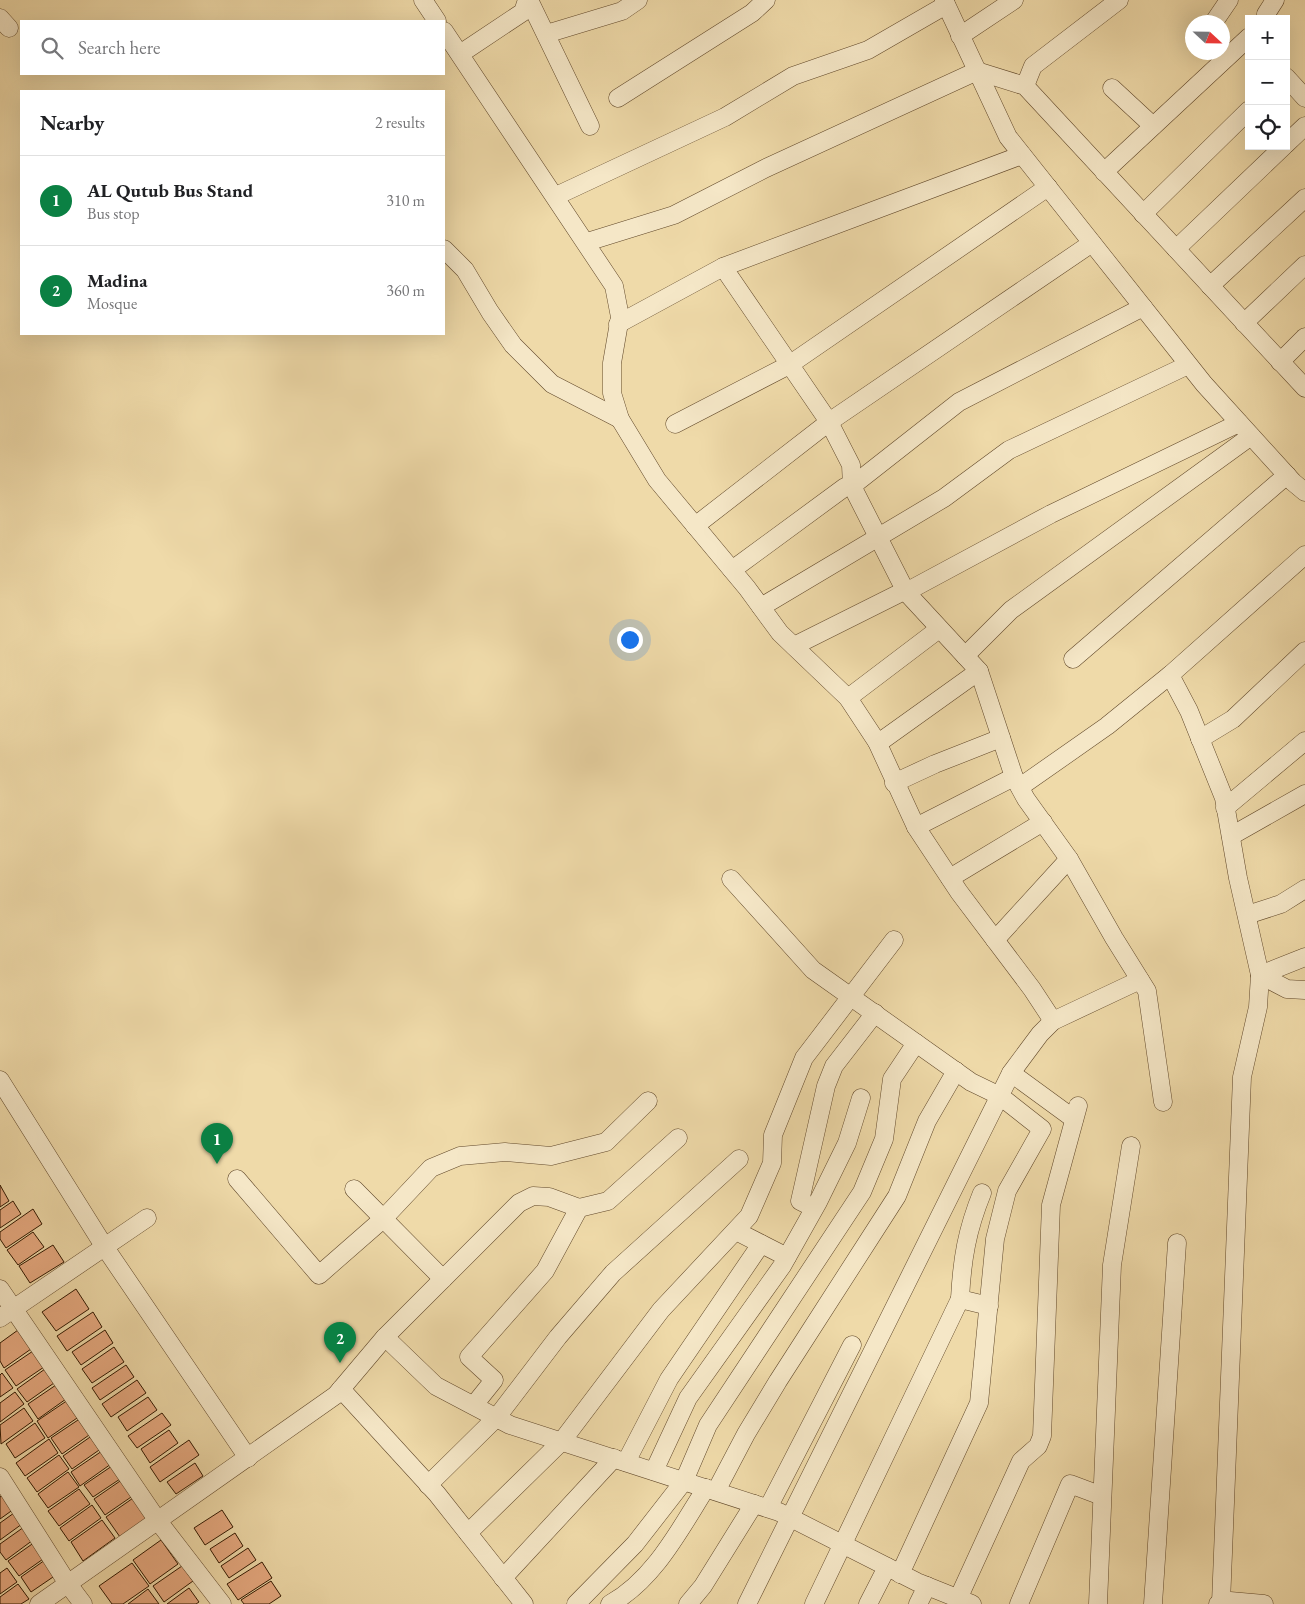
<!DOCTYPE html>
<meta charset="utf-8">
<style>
body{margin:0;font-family:"EB Garamond",serif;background:#f6f6f6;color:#202124}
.controls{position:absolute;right:15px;top:15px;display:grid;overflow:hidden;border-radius:0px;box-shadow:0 5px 20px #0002}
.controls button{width:45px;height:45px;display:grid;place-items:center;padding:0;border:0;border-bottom:1px solid #e0e0e0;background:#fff;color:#202124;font:25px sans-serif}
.compass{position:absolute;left:1185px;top:15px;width:45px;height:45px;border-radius:50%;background:#fff;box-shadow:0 5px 20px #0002;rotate:112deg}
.you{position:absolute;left:629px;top:639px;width:18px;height:18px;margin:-12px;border:4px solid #fff;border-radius:50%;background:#1a73e8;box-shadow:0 0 0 8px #1a73e833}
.badge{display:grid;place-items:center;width:32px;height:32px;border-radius:50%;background:#0b8043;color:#fff;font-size:16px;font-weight:700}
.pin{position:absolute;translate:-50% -41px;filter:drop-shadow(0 1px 2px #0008)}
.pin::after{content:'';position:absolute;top:26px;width:18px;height:15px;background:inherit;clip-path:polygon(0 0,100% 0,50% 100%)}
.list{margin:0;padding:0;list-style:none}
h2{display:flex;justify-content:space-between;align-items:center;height:65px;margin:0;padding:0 20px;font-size:21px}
h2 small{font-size:16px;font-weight:400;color:#757577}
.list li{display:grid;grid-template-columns:32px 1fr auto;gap:15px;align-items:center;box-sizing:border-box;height:90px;padding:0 20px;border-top:1px solid #e0e0e0}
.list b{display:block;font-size:19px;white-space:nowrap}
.list p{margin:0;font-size:16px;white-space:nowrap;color:#757577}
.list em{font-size:16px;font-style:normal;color:#757577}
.icon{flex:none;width:28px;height:28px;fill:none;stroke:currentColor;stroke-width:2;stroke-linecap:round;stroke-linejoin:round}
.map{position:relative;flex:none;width:1305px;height:1604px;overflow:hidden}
.search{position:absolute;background:#fff;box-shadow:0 5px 20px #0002;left:20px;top:20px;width:425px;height:55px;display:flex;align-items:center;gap:12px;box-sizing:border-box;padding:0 18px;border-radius:0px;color:#757577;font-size:19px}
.panel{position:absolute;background:#fff;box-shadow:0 5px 20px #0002;left:20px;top:90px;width:425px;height:245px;border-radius:0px}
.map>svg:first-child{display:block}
.building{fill:#e6a980;stroke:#321800}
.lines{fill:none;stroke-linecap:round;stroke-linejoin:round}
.minor-casing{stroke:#61482a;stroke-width:19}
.minor{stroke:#f5e7c7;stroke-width:18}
</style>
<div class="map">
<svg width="1305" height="1604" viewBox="0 0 1305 1604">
<rect width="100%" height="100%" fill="#efdaa9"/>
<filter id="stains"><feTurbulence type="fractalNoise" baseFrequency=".004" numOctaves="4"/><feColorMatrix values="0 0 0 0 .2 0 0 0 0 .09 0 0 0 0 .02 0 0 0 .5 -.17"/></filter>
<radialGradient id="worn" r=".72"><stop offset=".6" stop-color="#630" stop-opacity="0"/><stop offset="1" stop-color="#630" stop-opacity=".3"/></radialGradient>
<g class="building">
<polygon points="0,1185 9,1201 0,1207"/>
<polygon points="13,1201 21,1214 0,1228 0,1210"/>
<polygon points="33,1209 42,1224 6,1248 0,1239 0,1232"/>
<polygon points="33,1232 44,1247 18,1265 7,1250"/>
<polygon points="53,1245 64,1262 30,1283 19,1266"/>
<polygon points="76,1289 89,1309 56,1331 42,1312"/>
<polygon points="93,1312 102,1327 67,1351 57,1336"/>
<polygon points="18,1330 31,1349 4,1368 0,1361 0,1343"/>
<polygon points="105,1330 113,1343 81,1365 72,1352"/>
<polygon points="114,1347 124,1362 92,1383 82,1369"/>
<polygon points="33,1351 44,1367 16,1386 5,1370"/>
<polygon points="126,1365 134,1377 100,1400 92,1388"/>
<polygon points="45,1369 54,1383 27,1402 17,1389"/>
<polygon points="2,1373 13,1388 0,1397 0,1375"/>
<polygon points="137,1380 146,1393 111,1417 102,1404"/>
<polygon points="56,1385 66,1399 38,1419 28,1404"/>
<polygon points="15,1392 24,1404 0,1422 0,1403"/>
<polygon points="148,1397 157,1410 127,1431 118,1417"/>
<polygon points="68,1400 80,1416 48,1438 37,1421"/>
<polygon points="24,1408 33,1421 1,1444 0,1425"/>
<polygon points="162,1413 171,1425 137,1448 128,1436"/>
<polygon points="81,1418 92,1433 62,1454 51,1438"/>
<polygon points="35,1423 45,1438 15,1458 6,1444"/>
<polygon points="169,1430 178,1443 150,1463 141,1449"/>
<polygon points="93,1435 102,1448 72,1469 63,1456"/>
<polygon points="49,1439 58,1453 25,1476 16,1463"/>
<polygon points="189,1440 199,1455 160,1482 150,1467"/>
<polygon points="102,1451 111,1464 80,1486 71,1472"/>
<polygon points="59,1455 69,1469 37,1492 27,1478"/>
<polygon points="195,1463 203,1476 176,1494 167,1482"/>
<polygon points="112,1466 120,1479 93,1497 84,1485"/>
<polygon points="68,1472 79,1487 48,1508 38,1494"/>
<polygon points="123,1479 134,1495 105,1515 94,1499"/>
<polygon points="79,1489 90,1504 59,1526 48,1511"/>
<polygon points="4,1494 14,1509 0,1519 0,1497"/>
<polygon points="136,1496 150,1516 120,1537 106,1517"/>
<polygon points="92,1505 101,1518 69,1541 60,1528"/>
<polygon points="222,1510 233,1527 205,1545 194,1528"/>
<polygon points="14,1513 22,1524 0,1540 0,1523"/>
<polygon points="102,1520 115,1538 83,1561 71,1542"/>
<polygon points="24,1527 33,1540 6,1560 0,1552 0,1544"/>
<polygon points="235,1533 243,1546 219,1563 210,1549"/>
<polygon points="161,1540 178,1564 150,1584 133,1560"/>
<polygon points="35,1542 46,1557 19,1576 8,1561"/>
<polygon points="248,1548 256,1560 229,1578 221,1566"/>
<polygon points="45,1560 56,1575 31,1592 21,1577"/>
<polygon points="262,1562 272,1578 238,1600 227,1584"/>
<polygon points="132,1563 149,1586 123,1604 112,1604 99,1586"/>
<polygon points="182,1566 193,1581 164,1602 153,1586"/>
<polygon points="7,1568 17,1582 0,1594 0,1573"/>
<polygon points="271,1581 281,1596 269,1604 244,1604 241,1600"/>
<polygon points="18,1584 29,1599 21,1604 0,1604 0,1597"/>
<polygon points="189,1588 199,1602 196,1604 167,1604"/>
<polygon points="148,1589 159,1604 128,1604"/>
</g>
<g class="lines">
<defs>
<g id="minor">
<polyline points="423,0 437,21"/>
<polyline points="529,0 590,126"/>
<polyline points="944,0 1008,137 1204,384 1293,482 1305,492"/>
<polyline points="1266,14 1275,0"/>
<polyline points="0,18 9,28"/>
<polyline points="1214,22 1229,0"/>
<polyline points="444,31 614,286 620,317 612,363 612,393 620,419 657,480 747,588 780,633 848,698 877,742 916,827 959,892 1032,989 1053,1021"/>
<polyline points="546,34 622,11 638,0"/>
<polyline points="960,36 1014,0"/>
<polyline points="460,54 523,12 527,0"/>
<polyline points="1286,77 1305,98"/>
<polyline points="1025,86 1033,66 1119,0"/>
<polyline points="1112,88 1153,126"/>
<polyline points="618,98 752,13 766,0"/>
<polyline points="1286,144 1305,126"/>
<polyline points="1104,172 1249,37"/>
<polyline points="556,196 725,117 793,76 868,50 946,5"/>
<polyline points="1143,214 1249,110"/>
<polyline points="587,242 674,215 766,168 977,71 1025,86 1305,388"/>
<polyline points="444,249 465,270 490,312 513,345 552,384 620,419"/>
<polyline points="1176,249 1284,146"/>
<polyline points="723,267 829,422 851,465 852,486 906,592 979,671 1014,777 1026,799 1069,859 1114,938 1147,991 1163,1102"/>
<polyline points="1210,286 1305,198"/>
<polyline points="1244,323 1305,265"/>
<polyline points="618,324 723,267 1022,155"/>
<polyline points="1280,362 1305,337"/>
<polyline points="675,424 789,365 1048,187"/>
<polyline points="852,486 959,402 1143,307"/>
<polyline points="695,526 829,422 1092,243"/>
<polyline points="732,570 845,487"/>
<polyline points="906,592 1051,514 1239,423"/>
<polyline points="761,607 944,498 1009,450 1188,365"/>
<polyline points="794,646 900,593"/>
<polyline points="965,656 1011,610 1251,436"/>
<polyline points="1073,659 1287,475"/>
<polyline points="1170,675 1189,711 1224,798 1238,878 1260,975 1258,1007 1242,1077 1221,1603"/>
<polyline points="848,698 939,629"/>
<polyline points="1200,739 1233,719 1305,651"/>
<polyline points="877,742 884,739 979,671"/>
<polyline points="894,783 935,764 1001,738"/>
<polyline points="1020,787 1107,726 1170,675 1305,555"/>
<polyline points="1225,808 1305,741"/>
<polyline points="916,827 1014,777"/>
<polyline points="1231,836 1305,794"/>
<polyline points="950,878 1043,822"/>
<polyline points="731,879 813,970 971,1082 1000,1096 1042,1129 1007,1191 995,1239 979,1403 900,1574"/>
<polyline points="1247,915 1281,904 1305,889"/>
<polyline points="995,940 1069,859"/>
<polyline points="1260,975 1305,957"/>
<polyline points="1260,975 1287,989 1305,990"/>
<polyline points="1011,1073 1074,1119"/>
<polyline points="0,1080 104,1246 248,1458"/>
<polyline points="237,1179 319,1275 383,1219 431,1168 460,1156 505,1152 551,1156 606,1142 648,1101"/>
<polyline points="354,1189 443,1279"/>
<polyline points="814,1208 800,1201 826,1086 834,1066 875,1013"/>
<polyline points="736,1231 787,1257"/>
<polyline points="0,1289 158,1521 222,1604"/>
<path d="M 960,1299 C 962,1259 967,1230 982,1193"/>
<polyline points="0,1318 147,1218"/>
<polyline points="385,1337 436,1386 510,1425 779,1512 917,1582 972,1604"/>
<polyline points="341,1389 437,1494 524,1604"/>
<polyline points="474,1405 494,1380 469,1357 545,1271 579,1208"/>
<polyline points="626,1462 669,1379 761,1244"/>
<polyline points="654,1471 688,1398 782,1266 818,1202 847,1143 861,1098"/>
<polyline points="0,1477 68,1584 83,1604"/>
<polyline points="428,1485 497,1417 558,1337 613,1273 739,1159"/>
<polyline points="716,1491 746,1434 778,1381 897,1196 927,1121 956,1071"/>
<polyline points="768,1508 852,1345"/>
<polyline points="468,1533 562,1441 661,1310 749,1216 772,1163 773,1135 804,1058 894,940"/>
<polyline points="503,1578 614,1458"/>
<polyline points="958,1599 1021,1461 1038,1446 1042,1436 1051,1205 1078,1106"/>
<polyline points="39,1604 336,1395 385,1337 519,1203 533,1196 549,1197 579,1208 608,1201 678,1138"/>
<polyline points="576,1604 635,1544 684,1481 708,1425 862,1192 884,1139 892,1079 916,1043"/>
<path d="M 610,1604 C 654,1580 680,1529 706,1488"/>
<polyline points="688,1604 703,1586 754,1504"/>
<polyline points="747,1604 1011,1073 1040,1034 1053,1021 1140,980"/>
<polyline points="814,1604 960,1299 989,1306"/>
<polyline points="868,1604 887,1567"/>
<polyline points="918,1604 927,1586"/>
<polyline points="1019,1604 1070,1484 1102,1496"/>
<polyline points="1098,1604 1112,1265 1131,1146"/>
<polyline points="1153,1604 1177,1243"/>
<polyline points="1218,1604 1230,1601 1264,1604"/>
</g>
</defs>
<use href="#minor" class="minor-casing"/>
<use href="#minor" class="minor"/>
</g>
<rect width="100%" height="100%" filter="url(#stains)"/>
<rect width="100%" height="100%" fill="url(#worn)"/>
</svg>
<div class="controls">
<button>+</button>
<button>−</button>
<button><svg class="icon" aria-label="locate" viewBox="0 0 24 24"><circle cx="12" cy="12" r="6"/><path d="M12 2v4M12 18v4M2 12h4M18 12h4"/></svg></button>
</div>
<svg class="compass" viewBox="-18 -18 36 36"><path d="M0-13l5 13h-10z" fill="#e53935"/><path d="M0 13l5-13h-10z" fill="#757577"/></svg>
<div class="you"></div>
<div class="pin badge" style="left:217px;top:1164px">1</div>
<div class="pin badge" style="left:340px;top:1363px">2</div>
<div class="search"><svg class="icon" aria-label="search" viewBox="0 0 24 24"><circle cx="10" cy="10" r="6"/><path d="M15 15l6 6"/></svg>Search here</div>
<section class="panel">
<h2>Nearby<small>2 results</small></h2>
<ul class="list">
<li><span class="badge">1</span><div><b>AL Qutub Bus Stand</b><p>Bus stop</p></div><em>310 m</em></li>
<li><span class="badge">2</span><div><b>Madina</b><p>Mosque</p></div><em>360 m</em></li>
</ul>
</section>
</div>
